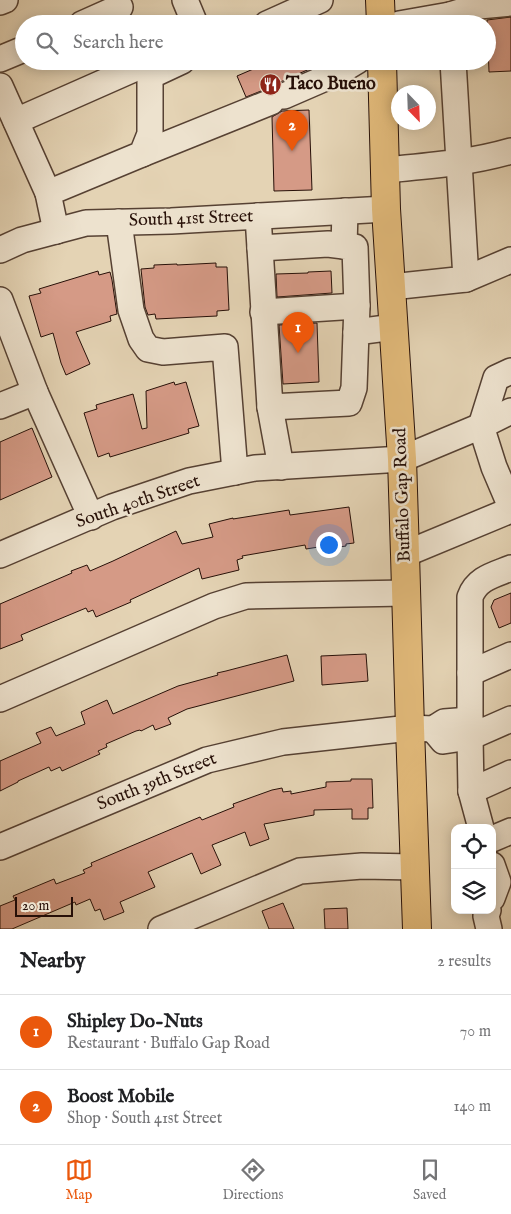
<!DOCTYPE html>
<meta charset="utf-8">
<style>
body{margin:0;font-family:"IM FELL English",serif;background:#f6f6f6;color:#202124}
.controls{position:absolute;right:15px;bottom:15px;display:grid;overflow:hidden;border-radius:10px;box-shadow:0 2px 12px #0003}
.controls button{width:45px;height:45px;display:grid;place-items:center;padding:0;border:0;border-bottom:1px solid #e0e0e0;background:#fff;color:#202124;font:25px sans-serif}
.compass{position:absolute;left:391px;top:85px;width:45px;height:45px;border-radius:50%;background:#fff;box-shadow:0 2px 12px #0003;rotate:157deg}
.scale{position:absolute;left:15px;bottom:12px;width:58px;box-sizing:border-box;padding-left:5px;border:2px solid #271008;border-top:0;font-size:14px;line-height:18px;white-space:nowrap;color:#271008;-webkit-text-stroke:4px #ede2ce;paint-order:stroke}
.you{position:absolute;left:328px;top:544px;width:18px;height:18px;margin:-12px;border:4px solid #fff;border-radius:50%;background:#1a73e8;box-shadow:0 0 0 8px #1a73e833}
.badge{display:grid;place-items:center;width:32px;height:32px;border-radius:50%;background:#ea580c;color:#fff;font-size:16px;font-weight:700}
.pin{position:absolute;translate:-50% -41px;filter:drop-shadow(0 1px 2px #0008)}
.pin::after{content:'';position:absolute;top:26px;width:18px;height:15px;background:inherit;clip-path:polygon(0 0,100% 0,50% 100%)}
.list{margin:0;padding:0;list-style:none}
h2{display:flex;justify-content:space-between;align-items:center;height:65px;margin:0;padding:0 20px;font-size:21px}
h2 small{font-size:16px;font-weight:400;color:#757577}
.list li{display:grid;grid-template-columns:32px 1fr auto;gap:15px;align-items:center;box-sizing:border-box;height:75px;padding:0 20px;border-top:1px solid #e0e0e0}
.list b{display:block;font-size:19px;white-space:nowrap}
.list p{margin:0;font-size:16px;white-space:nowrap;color:#757577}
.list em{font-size:16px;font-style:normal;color:#757577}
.icon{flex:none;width:28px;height:28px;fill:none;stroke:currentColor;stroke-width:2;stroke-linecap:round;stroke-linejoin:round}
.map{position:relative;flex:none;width:511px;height:929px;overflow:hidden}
.search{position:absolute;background:#fff;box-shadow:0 2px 12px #0003;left:15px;right:15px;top:15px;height:55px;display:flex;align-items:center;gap:12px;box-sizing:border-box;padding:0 18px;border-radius:28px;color:#757577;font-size:19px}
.sheet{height:215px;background:#fff}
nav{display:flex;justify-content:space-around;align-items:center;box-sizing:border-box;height:70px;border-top:1px solid #e0e0e0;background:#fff;font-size:14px;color:#757577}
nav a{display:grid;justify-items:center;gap:2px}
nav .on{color:#ea580c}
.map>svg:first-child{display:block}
.building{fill:#d59a86;stroke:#271008}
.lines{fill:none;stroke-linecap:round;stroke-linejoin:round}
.minor-casing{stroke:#564133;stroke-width:28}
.major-casing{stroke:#271008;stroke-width:30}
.minor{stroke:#ede2ce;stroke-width:25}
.major{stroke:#e2ba7a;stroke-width:28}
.labels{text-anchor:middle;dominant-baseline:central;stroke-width:5;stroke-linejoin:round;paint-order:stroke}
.poi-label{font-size:18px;font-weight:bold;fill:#271008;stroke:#ede2ce;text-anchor:start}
.street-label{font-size:18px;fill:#271008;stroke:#ede2ce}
</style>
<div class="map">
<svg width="511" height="929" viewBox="0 0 511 929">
<rect width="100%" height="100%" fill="#e4d3b4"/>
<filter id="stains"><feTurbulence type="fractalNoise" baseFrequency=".004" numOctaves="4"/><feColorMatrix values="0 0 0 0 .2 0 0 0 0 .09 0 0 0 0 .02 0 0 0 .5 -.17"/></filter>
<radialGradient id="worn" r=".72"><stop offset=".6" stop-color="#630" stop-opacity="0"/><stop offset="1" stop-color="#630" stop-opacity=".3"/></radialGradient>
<g class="building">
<polygon points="511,17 511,71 489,72 487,20"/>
<polygon points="272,61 311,61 314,67 278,83 272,88 266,89 246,97 237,76"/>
<polygon points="309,110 312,190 274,191 272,117 282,111"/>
<polygon points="216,263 216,267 227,267 229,310 217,311 217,316 156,319 155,314 148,315 145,307 141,269 154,268 154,265 177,264 177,265"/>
<polygon points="98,271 99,275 110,272 112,280 117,314 110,316 111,321 76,332 90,364 66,375 61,363 53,333 41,337 29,296 41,293 39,289"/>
<polygon points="331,271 332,293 277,297 276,274 308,273 308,272"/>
<polygon points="317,323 319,382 283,384 279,325"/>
<polygon points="174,382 175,385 186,382 199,426 188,429 189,433 110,457 109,453 98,457 84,413 97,409 96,405 133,394 142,429 147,428 146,391"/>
<polygon points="32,428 52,477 0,500 0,442"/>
<polygon points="349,507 354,543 346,544 346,546 326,549 325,546 306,549 305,545 242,556 243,558 237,560 239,570 202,579 199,568 130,600 131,602 96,617 93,610 88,612 86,608 21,635 23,640 0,649 0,604 72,573 71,571 87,565 90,571 113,561 176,531 182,544 213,537 209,524 233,518 233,519 289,510 290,515"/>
<polygon points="511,593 511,623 499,628 491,607 494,600"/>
<polygon points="366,654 368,681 322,685 321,656"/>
<polygon points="287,655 294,681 187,709 168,718 171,724 155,730 153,725 141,731 140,730 136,731 106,744 107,747 98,751 100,754 62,771 60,767 51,771 49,767 18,781 18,782 0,791 0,761 41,743 36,733 51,727 56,736 85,724 81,712 107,700 113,714 178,686 218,675 217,673 226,671"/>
<polygon points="351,779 372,779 373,808 368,808 368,819 352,819 352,809 314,810 314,815 264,824 269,839 250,846 245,832 212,845 221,865 201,874 192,853 148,872 155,887 120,902 124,912 104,920 100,909 95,911 90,899 76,905 75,902 12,929 0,929 0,906 15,900 13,896 54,879 56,884 85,873 83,870 92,866 91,863 200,817 202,820 234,807 233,804 272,790 282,788 283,792 291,791 291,794 326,787 326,782 351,781"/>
<polygon points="283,903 294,929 269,929 262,911"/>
<polygon points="347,908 348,929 325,929 324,909"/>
</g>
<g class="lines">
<defs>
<g id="minor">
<polyline points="185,0 195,24"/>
<polyline points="0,2 5,0"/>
<polyline points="450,15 479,6 511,3"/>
<polyline points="82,24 120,7"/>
<polyline points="267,24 320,0"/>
<polyline points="399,24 450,15 451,24"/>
<polyline points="0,59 24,49"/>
<polyline points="0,86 48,193"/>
<polyline points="284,96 337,73 357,61"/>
<polyline points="16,121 145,64"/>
<polyline points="142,154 271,102"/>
<path d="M 385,170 C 428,166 470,163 511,151"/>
<polyline points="345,211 344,246 355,247 357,306 356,332"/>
<polyline points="258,216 270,407 349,403 354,388 356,332 394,327"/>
<polyline points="119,222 131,310 141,339 148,349 163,352 225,347 235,472"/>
<polyline points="56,231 48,193 142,154 150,134 150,76 182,61"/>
<polyline points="260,248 328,244 344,246"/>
<polyline points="0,250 22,240 86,223 171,221 386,209"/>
<polyline points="466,279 511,260"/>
<polyline points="391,287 466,279 453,61"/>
<polyline points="0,300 35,392 91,517"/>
<polyline points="263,312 357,306"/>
<polyline points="511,371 496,378 481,426 494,467 511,507"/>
<polyline points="0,406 35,392"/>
<polyline points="270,407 281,467"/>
<polyline points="405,554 511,510"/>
<polyline points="0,555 112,507 189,481 255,468 402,459 481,426 511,411"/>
<polyline points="470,673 511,655"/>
<polyline points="0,699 214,606 246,596 406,593"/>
<polyline points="433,729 443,741 470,737 511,719"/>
<polyline points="471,791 511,773"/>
<path d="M 481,828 L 471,791 L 470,737 L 470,597 C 477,578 494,575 511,568"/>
<polyline points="492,839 511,831"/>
<polyline points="0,847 207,760 283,742 410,728 433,729 444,722 470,720"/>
<polyline points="492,865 498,882 492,898"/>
<polyline points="488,910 486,916 489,929"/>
<polyline points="161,929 300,871 362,866 415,867"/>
</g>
<g id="major">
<polyline points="380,0 381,24"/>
<polyline points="382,61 386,209 402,459 405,554 410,728 417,929"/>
</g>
</defs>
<use href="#minor" class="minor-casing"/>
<use href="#major" class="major-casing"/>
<use href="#minor" class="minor"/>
<use href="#major" class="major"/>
</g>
<defs>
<symbol id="restaurant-disc" viewBox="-11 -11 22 22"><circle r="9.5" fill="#8f2418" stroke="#ede2ce"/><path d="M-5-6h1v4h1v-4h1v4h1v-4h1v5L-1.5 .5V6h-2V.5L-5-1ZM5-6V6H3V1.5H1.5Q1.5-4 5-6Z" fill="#fff"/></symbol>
</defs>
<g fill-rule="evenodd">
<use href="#restaurant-disc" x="258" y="72" width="25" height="25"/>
</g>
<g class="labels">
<g class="poi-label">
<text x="286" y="84">Taco Bueno</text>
</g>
<g class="street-label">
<text transform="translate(191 219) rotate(-2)">South 41st Street</text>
<text transform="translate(403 495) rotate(-92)">Buffalo Gap Road</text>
<text transform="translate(138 502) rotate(-19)">South 40th Street</text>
<text transform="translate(157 782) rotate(-22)">South 39th Street</text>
</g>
</g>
<rect width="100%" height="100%" filter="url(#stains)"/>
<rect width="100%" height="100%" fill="url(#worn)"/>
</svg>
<div class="controls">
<button><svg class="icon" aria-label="locate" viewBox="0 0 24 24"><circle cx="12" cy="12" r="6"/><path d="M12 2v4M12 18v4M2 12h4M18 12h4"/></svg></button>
<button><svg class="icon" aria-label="layers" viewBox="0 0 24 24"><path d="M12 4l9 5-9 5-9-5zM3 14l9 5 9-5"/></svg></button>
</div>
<svg class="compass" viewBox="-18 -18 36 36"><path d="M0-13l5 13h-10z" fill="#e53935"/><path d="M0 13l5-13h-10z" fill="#757577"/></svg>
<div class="scale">20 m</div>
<div class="you"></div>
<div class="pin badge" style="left:298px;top:353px">1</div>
<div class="pin badge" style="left:292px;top:151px">2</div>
<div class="search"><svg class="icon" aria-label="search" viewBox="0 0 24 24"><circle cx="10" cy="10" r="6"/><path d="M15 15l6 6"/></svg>Search here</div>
</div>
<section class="sheet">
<h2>Nearby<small>2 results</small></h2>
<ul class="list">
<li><span class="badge">1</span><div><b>Shipley Do-Nuts</b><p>Restaurant · Buffalo Gap Road</p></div><em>70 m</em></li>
<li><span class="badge">2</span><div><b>Boost Mobile</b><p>Shop · South 41st Street</p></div><em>140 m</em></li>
</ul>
</section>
<nav>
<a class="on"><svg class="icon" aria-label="map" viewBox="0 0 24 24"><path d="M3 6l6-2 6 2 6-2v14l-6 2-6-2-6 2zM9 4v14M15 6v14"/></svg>Map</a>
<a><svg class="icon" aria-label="directions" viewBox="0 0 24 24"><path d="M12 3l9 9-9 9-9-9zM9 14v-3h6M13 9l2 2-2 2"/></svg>Directions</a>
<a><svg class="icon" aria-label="saved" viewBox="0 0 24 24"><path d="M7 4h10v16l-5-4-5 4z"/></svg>Saved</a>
</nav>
